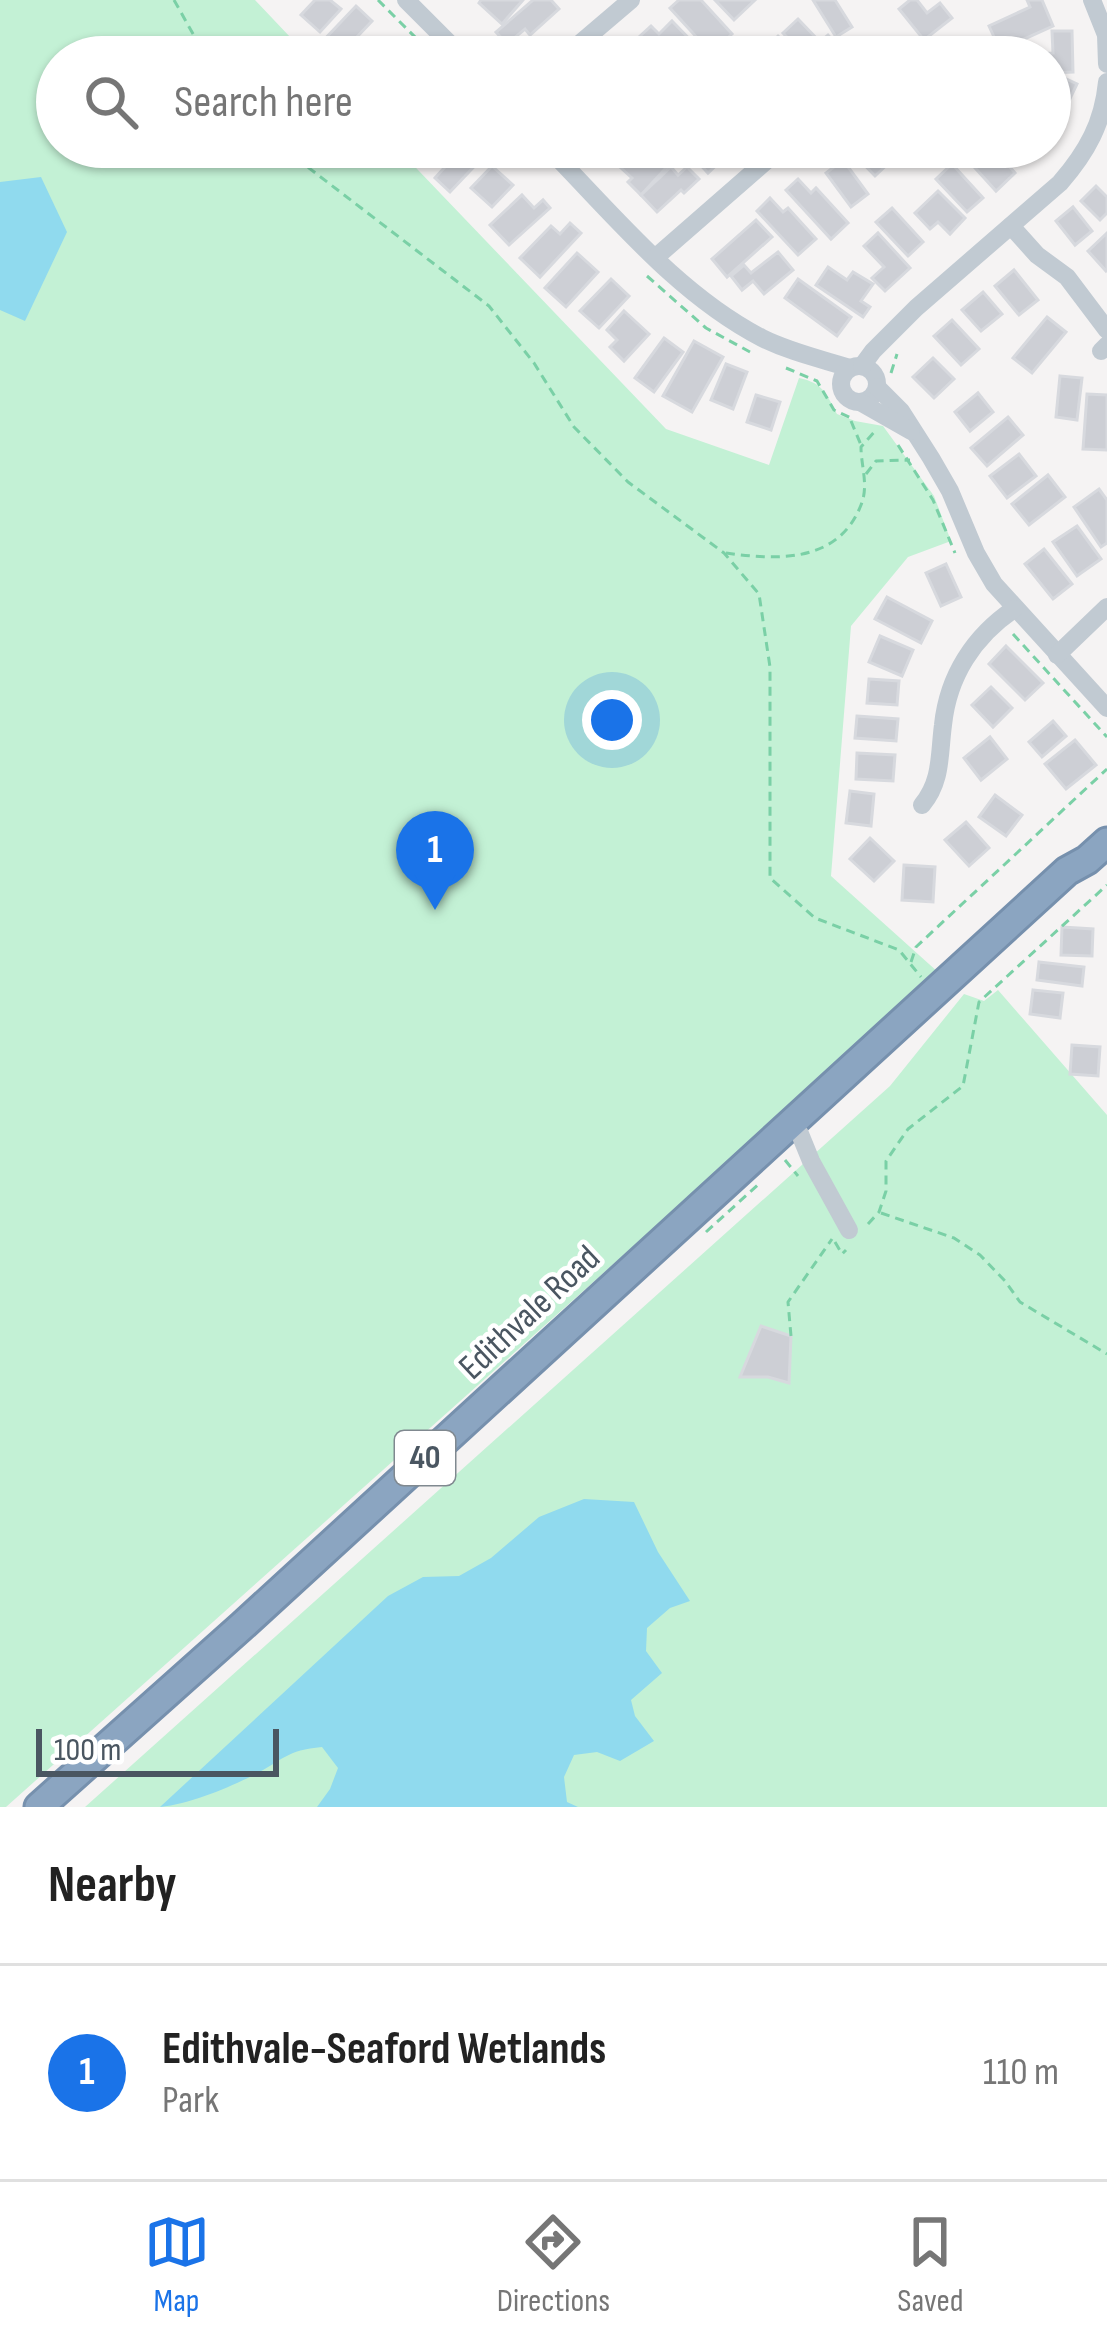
<!DOCTYPE html>
<style>
body{margin:0;font-family:"Sofia Sans Condensed",sans-serif;background:#f6f6f6;color:#222}
.scale{position:absolute;left:36px;bottom:30px;width:243px;box-sizing:border-box;padding-left:12px;border:6px solid #4a5661;border-top:0;font-size:33px;line-height:42px;white-space:nowrap;color:#4a5661;-webkit-text-stroke:9px #fff;paint-order:stroke}
.you{position:absolute;left:612px;top:720px;width:42px;height:42px;margin:-30px;border:9px solid #fff;border-radius:50%;background:#1a73e8;box-shadow:0 0 0 18px #1a73e833}
.badge{display:grid;place-items:center;width:78px;height:78px;border-radius:50%;background:#1a73e8;color:#fff;font-size:39px;font-weight:700}
.pin{position:absolute;translate:-50% -99px;filter:drop-shadow(0 3px 6px #0008)}
.pin::after{content:'';position:absolute;top:63px;width:42px;height:36px;background:inherit;clip-path:polygon(0 0,100% 0,50% 100%)}
.list{margin:0;padding:0;list-style:none}
h2{display:flex;justify-content:space-between;align-items:center;height:156px;margin:0;padding:0 48px;font-size:51px}
h2 small{font-size:39px;font-weight:400;color:#767676}
.list li{display:grid;grid-template-columns:78px 1fr auto;gap:36px;align-items:center;box-sizing:border-box;height:216px;padding:0 48px;border-top:3px solid #e0e0e0}
.list b{display:block;font-size:45px;white-space:nowrap}
.list p{margin:0;font-size:39px;white-space:nowrap;color:#767676}
.list em{font-size:39px;font-style:normal;color:#767676}
.icon{flex:none;width:66px;height:66px;fill:none;stroke:currentColor;stroke-width:2;stroke-linecap:round;stroke-linejoin:round}
.map{position:relative;flex:none;width:1107px;height:1807px;overflow:hidden}
.search{position:absolute;background:#fff;box-shadow:0 3px 9px #0004;left:36px;right:36px;top:36px;height:132px;display:flex;align-items:center;gap:30px;box-sizing:border-box;padding:0 42px;border-radius:66px;color:#767676;font-size:45px}
.sheet{height:372px;background:#fff}
nav{display:flex;justify-content:space-around;align-items:center;box-sizing:border-box;height:168px;border-top:3px solid #e0e0e0;background:#fff;font-size:33px;color:#767676}
nav a{display:grid;justify-items:center;gap:6px}
nav .on{color:#1a73e8}
.map>svg:first-child{display:block}
.green{fill:#c3f1d5}
.water{fill:#90daee}
.building{fill:#cdcfd5;stroke:#d7d9de;stroke-width:3}
.lines{fill:none;stroke-linecap:round;stroke-linejoin:round}
.highway-casing{stroke:#7690ad;stroke-width:33}
.path{stroke:#7ad0a6;stroke-width:3;stroke-dasharray:9 6;stroke-linecap:butt}
.minor{stroke:#c1cad2;stroke-width:18}
.highway{stroke:#8ba5c1;stroke-width:27}
.labels{text-anchor:middle;dominant-baseline:central;stroke-width:9;stroke-linejoin:round;paint-order:stroke}
.shield{fill:#fff;stroke:#808990;stroke-width:3}
.shield-label{font-size:33px;font-weight:bold;fill:#4a5661}
.street-label{font-size:36px;fill:#4a5661;stroke:#fff}
</style>
<div class="map">
<svg width="1107" height="1807" viewBox="0 0 1107 1807">
<rect width="100%" height="100%" fill="#f5f3f3"/>
<g class="green">
<path d="M 0,0 L 255,0 L 309,57 L 57,57 L 57,147 L 396,147 L 666,429 L 769,465 L 799,378 C 823,383 826,393 837,414 L 855,421 L 883,426 L 934,496 L 951,541 L 908,557 L 851,626 L 831,876 L 939,973 L 6,1807 L 0,1807 Z"/>
<polygon points="998,990 1107,1115 1107,1807 85,1807 890,1086 964,994 984,1001"/>
</g>
<g class="water">
<polygon points="41,177 67,232 25,321 0,310 0,182"/>
<path d="M 584,1499 L 634,1502 L 658,1552 L 690,1601 L 670,1608 L 647,1628 L 646,1651 L 662,1673 L 631,1700 L 635,1716 L 654,1741 L 620,1761 L 597,1752 L 574,1755 L 564,1777 L 567,1802 L 578,1807 L 317,1807 L 330,1789 L 338,1768 L 322,1747 C 286,1750 282,1761 252,1776 C 225,1789 190,1804 160,1807 L 388,1596 L 423,1577 L 459,1576 L 491,1558 L 539,1517 Z"/>
</g>
<g class="building">
<polygon points="315,0 330,0 341,9 320,32 301,15"/>
<polygon points="481,0 523,0 502,24 479,3"/>
<polygon points="533,0 551,0 559,9 530,35 525,29 507,44 496,32"/>
<polygon points="679,0 701,0 732,34 711,53 670,8"/>
<polygon points="715,0 755,0 734,20"/>
<polygon points="813,0 835,0 852,27 836,37"/>
<polygon points="910,0 917,0 927,13 940,3 952,18 924,40 899,9"/>
<polygon points="1027,0 1042,0 1053,26 1000,50 989,26 1030,7"/>
<polygon points="356,6 372,21 338,57 322,42"/>
<polygon points="798,19 820,42 828,35 840,48 829,57 806,57 783,33"/>
<polygon points="672,21 707,57 672,57 661,45 654,52 639,37 651,26 659,34"/>
<polygon points="1052,31 1072,31 1073,72 1050,73 1050,57 1027,57 1027,54 1053,53"/>
<polygon points="778,36 799,57 767,57 762,52"/>
<polygon points="1058,75 1077,84 1056,128 1050,125 1050,92"/>
<polygon points="445,147 476,147 485,155 450,192 435,178 455,156"/>
<polygon points="641,147 651,147 655,150 658,147 665,147 676,157 641,195 628,182 632,178 621,168"/>
<polygon points="684,147 731,147 733,149 708,173"/>
<polygon points="847,147 885,147 895,157 875,176"/>
<polygon points="980,147 992,147 1015,173 996,191 967,159"/>
<polygon points="843,160 868,194 851,207 826,173"/>
<polygon points="952,164 983,198 967,212 936,179"/>
<polygon points="492,166 513,185 492,207 471,188"/>
<polygon points="671,167 678,175 687,167 699,179 684,193 681,190 657,212 641,195"/>
<polygon points="798,179 811,193 816,188 848,223 831,239 786,190"/>
<polygon points="1096,186 1107,197 1107,213 1100,220 1081,201"/>
<polygon points="938,191 965,218 950,234 938,222 930,229 915,213"/>
<polygon points="522,195 534,208 543,200 550,208 509,245 490,225"/>
<polygon points="770,198 783,212 788,208 816,239 798,255 757,211"/>
<polygon points="1073,207 1092,231 1075,245 1056,221"/>
<polygon points="892,208 923,242 908,256 876,222"/>
<polygon points="756,220 772,237 727,277 712,259"/>
<polygon points="570,223 581,233 540,277 520,258 551,226 560,234"/>
<polygon points="878,233 910,268 885,291 872,278 884,267 864,246"/>
<polygon points="1107,233 1107,270 1106,271 1088,251"/>
<polygon points="778,252 793,270 764,294 753,281 742,290 731,276 744,265 751,273"/>
<polygon points="577,253 598,272 566,307 545,288"/>
<polygon points="828,267 847,280 853,272 873,284 861,301 870,307 863,317 816,285"/>
<polygon points="1014,270 1038,300 1019,315 995,286"/>
<polygon points="611,279 629,296 599,328 580,311"/>
<polygon points="798,279 851,317 837,336 785,298"/>
<polygon points="983,292 1002,314 981,331 962,310"/>
<polygon points="624,311 649,334 624,361 610,347 617,340 607,330"/>
<polygon points="1047,317 1066,332 1032,373 1013,358"/>
<polygon points="952,320 979,349 961,365 934,336"/>
<polygon points="664,338 683,352 654,392 635,378"/>
<polygon points="694,341 723,357 692,412 663,396"/>
<polygon points="933,358 954,379 934,398 913,377"/>
<polygon points="726,364 747,372 733,409 711,400"/>
<polygon points="1060,376 1082,378 1077,420 1056,417"/>
<polygon points="978,393 993,412 970,431 955,412"/>
<polygon points="1087,394 1107,395 1107,450 1083,449"/>
<polygon points="756,395 780,402 771,430 747,422"/>
<polygon points="1008,417 1023,435 987,466 971,448"/>
<polygon points="1019,454 1036,476 1007,498 990,476"/>
<polygon points="1048,475 1065,497 1029,525 1012,504"/>
<polygon points="1099,489 1107,500 1107,543 1101,547 1074,507"/>
<polygon points="1077,526 1101,559 1077,576 1053,542"/>
<polygon points="1044,549 1072,584 1053,599 1025,564"/>
<polygon points="946,564 961,597 941,606 926,573"/>
<polygon points="887,597 932,621 921,643 875,619"/>
<polygon points="880,636 913,650 902,676 869,662"/>
<polygon points="1006,646 1043,683 1025,700 989,664"/>
<polygon points="869,679 899,681 897,705 867,703"/>
<polygon points="991,687 1012,708 993,727 972,705"/>
<polygon points="857,716 898,719 896,741 855,738"/>
<polygon points="1053,721 1066,736 1042,757 1029,742"/>
<polygon points="990,737 1007,759 981,780 964,758"/>
<polygon points="1075,740 1096,765 1066,789 1045,764"/>
<polygon points="857,753 895,755 893,781 856,779"/>
<polygon points="850,791 874,794 871,826 846,823"/>
<polygon points="995,795 1022,815 1006,836 979,817"/>
<polygon points="966,822 989,848 969,866 945,840"/>
<polygon points="870,838 894,861 874,881 850,859"/>
<polygon points="904,865 935,867 933,902 902,900"/>
<polygon points="1062,927 1093,929 1092,956 1061,955"/>
<polygon points="1039,962 1084,967 1082,986 1037,980"/>
<polygon points="1033,990 1063,993 1060,1018 1030,1014"/>
<polygon points="1072,1045 1100,1047 1098,1076 1070,1074"/>
<polygon points="761,1326 791,1336 789,1383 768,1377 740,1377"/>
</g>
<g class="lines">
<defs>
<polyline id="highway" points="39,1807 242,1626 1067,871 1087,860 1107,842"/>
</defs>
<use href="#highway" class="highway-casing"/>
<g class="path">
<polyline points="174,0 206,57"/>
<polyline points="378,0 435,57"/>
<polyline points="286,147 305,165 489,306 534,363 574,427 628,482 724,553 759,594 770,667 770,878 815,918 899,950 921,977"/>
<polyline points="519,147 536,162"/>
<polyline points="647,276 706,328 750,352"/>
<polyline points="786,368 817,381 834,410 851,418"/>
<polyline points="891,373 897,354"/>
<polyline points="851,421 861,445"/>
<polyline points="898,445 933,500 955,553"/>
<polyline points="866,474 876,461 910,460"/>
<path d="M 726,553 C 776,560 838,564 861,505 C 869,486 861,466 861,447 L 875,431"/>
<polyline points="1013,634 1107,737"/>
<polyline points="911,962 916,947 1107,769"/>
<polyline points="785,1160 798,1176"/>
<polyline points="881,1213 954,1238 980,1255 1005,1281 1020,1302 1107,1354"/>
<polyline points="868,1224 879,1212 886,1191 886,1161 908,1129 963,1086 979,1002 1107,885"/>
<polyline points="706,1232 761,1182"/>
<polyline points="835,1242 842,1254 846,1250"/>
<polyline points="791,1336 788,1302 832,1239"/>
</g>
<g class="minor">
<polyline points="406,0 463,57"/>
<polyline points="1092,0 1106,35 1107,64"/>
<polyline points="564,57 631,0"/>
<polyline points="886,57 887,57"/>
<path d="M 547,147 C 613,214 677,294 762,338 C 790,352 821,359 850,368"/>
<polyline points="1011,226 1037,255 1067,277 1107,330"/>
<polyline points="656,257 782,147"/>
<polyline points="1101,351 1107,345"/>
<circle cx="859" cy="384" r="18"/>
<path d="M 862,366 L 873,351 L 916,308 L 1060,183 C 1087,152 1103,123 1107,82"/>
<polyline points="877,387 901,411 931,458 950,491 976,553 994,584 1107,708"/>
<polyline points="860,402 911,431"/>
<polyline points="1057,655 1107,607"/>
<path d="M 922,805 C 942,781 939,755 943,725 C 948,676 974,636 1014,609"/>
<polyline points="791,1124 800,1134 811,1161 849,1230"/>
</g>
<use href="#highway" class="highway"/>
</g>
<g class="labels">
<rect class="shield" x="395" y="1431" width="60" height="54" rx="9"/>
<g class="shield-label">
<text x="425" y="1458">40</text>
</g>
<g class="street-label">
<text transform="translate(530 1313) rotate(-43)">Edithvale Road</text>
</g>
</g>
</svg>
<div class="scale">100 m</div>
<div class="you"></div>
<div class="pin badge" style="left:435px;top:910px">1</div>
<div class="search"><svg class="icon" aria-label="search" viewBox="0 0 24 24"><circle cx="10" cy="10" r="6"/><path d="M15 15l6 6"/></svg>Search here</div>
</div>
<section class="sheet">
<h2>Nearby<small></small></h2>
<ul class="list">
<li><span class="badge">1</span><div><b>Edithvale-Seaford Wetlands</b><p>Park</p></div><em>110 m</em></li>
</ul>
</section>
<nav>
<a class="on"><svg class="icon" aria-label="map" viewBox="0 0 24 24"><path d="M3 6l6-2 6 2 6-2v14l-6 2-6-2-6 2zM9 4v14M15 6v14"/></svg>Map</a>
<a><svg class="icon" aria-label="directions" viewBox="0 0 24 24"><path d="M12 3l9 9-9 9-9-9zM9 14v-3h6M13 9l2 2-2 2"/></svg>Directions</a>
<a><svg class="icon" aria-label="saved" viewBox="0 0 24 24"><path d="M7 4h10v16l-5-4-5 4z"/></svg>Saved</a>
</nav>
